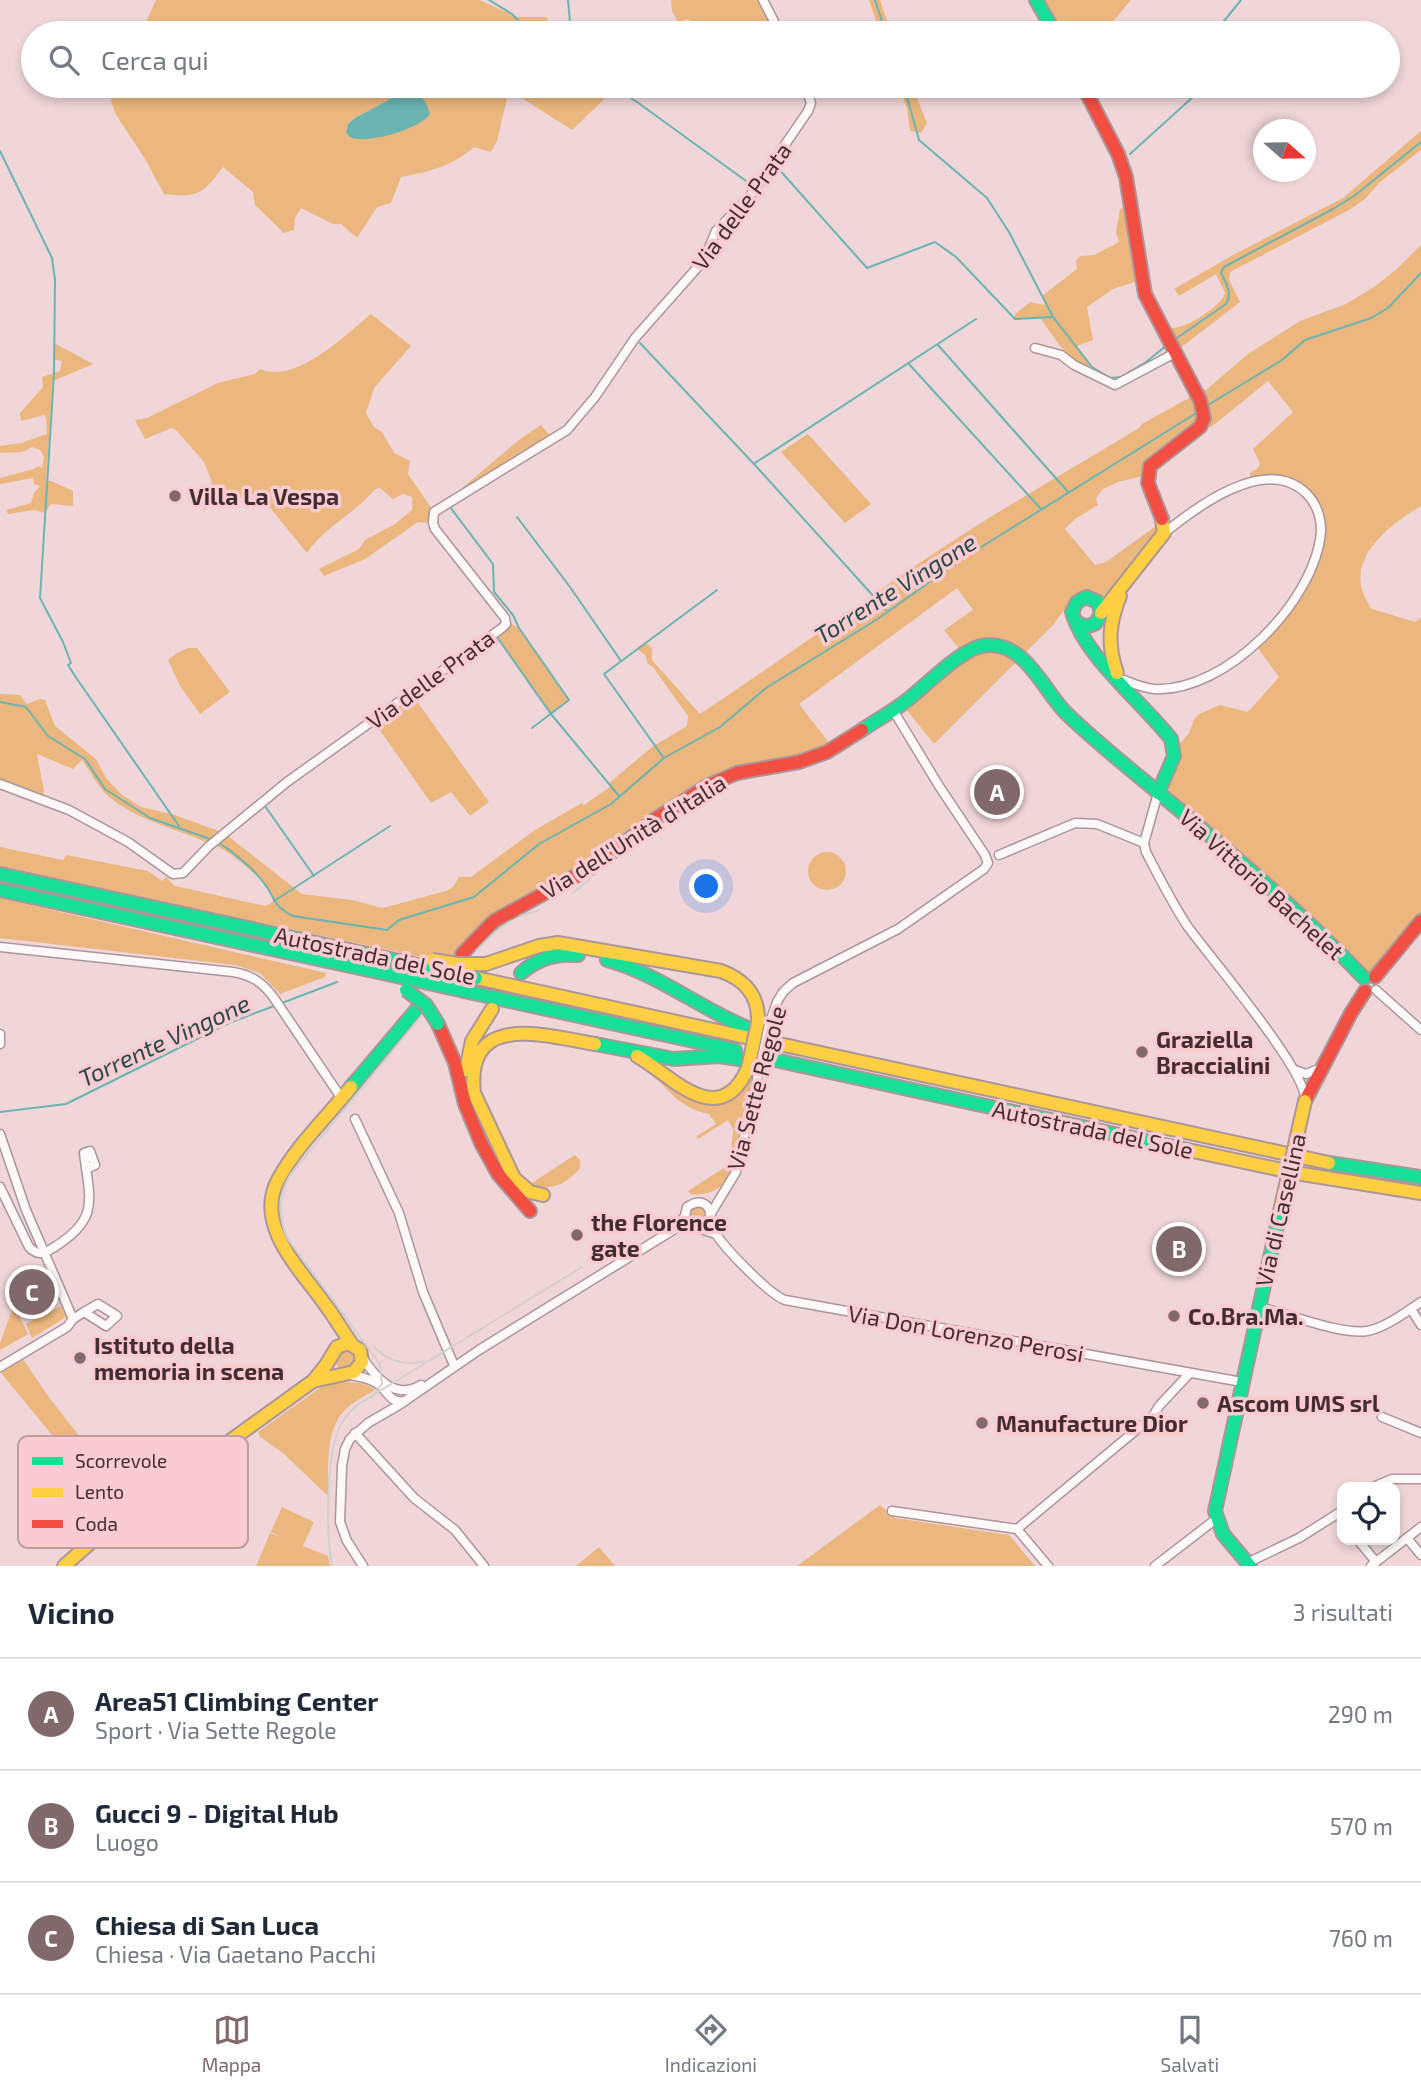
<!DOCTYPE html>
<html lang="it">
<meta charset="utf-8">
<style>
body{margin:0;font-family:"Exo 2",sans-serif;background:#f6f6f7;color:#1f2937}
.controls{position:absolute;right:21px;bottom:21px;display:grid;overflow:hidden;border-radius:14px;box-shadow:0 4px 10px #0003}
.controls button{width:63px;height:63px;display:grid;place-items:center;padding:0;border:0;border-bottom:2px solid #e0e1e3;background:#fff;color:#1f2937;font:35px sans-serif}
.compass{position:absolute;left:1253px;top:119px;width:63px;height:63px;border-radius:50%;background:#fff;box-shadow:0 4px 10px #0003;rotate:110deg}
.you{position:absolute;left:707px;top:887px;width:24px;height:24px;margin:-18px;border:5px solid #fff;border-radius:50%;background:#1a73e8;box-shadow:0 0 0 10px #1a73e833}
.badge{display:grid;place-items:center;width:46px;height:46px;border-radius:50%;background:#80686b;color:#fff;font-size:23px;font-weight:700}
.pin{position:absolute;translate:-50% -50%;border:4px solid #fff;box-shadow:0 2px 7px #0006}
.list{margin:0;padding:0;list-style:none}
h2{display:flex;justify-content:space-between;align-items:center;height:91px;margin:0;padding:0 28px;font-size:30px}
h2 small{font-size:23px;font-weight:400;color:#747a83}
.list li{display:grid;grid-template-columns:46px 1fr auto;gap:21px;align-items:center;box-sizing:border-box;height:112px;padding:0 28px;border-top:2px solid #e0e1e3}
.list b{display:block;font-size:26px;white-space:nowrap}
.list p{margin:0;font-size:23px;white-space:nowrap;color:#747a83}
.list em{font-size:23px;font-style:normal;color:#747a83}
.icon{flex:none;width:38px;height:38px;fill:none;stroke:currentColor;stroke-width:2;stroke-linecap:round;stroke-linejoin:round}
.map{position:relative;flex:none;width:1421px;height:1566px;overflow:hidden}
.search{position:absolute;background:#fff;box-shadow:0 4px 10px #0003;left:21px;right:21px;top:21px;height:77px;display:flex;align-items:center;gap:18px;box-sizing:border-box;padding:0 24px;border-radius:38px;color:#747a83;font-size:26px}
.sheet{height:427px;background:#fff}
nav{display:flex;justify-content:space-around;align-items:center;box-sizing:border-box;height:98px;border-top:2px solid #e0e1e3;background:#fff;font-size:19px;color:#747a83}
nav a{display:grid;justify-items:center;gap:4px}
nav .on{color:#80686b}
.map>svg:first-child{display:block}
.green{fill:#ecb77e;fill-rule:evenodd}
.water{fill:#6bb4b2}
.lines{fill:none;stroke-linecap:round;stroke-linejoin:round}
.stream{stroke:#6bb4b2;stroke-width:2}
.street-casing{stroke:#ab9699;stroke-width:11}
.fast-casing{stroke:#ab9699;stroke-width:16}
.slow-casing{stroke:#ab9699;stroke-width:16}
.jam-casing{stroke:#ab9699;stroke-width:16}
.street{stroke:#fdf9f9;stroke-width:8}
.fast{stroke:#16e098;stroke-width:12}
.slow{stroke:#ffcf43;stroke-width:12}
.jam{stroke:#f24e42;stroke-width:12}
.tram{stroke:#d5cece;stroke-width:2}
.street-bridge-casing{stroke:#ab9699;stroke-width:11;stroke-linecap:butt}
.fast-bridge-casing{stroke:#ab9699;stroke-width:16;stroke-linecap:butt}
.slow-bridge-casing{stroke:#ab9699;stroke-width:16;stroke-linecap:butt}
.street-bridge{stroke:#fdf9f9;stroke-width:8}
.fast-bridge{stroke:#16e098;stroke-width:12}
.slow-bridge{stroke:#ffcf43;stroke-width:12}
.poi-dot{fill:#80686b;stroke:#facbd1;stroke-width:2.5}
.labels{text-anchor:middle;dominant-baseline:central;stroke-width:7;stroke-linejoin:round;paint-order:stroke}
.street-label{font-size:23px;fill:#442d30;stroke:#facbd1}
.poi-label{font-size:23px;font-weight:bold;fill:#442d30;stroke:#facbd1;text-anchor:start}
.water-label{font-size:24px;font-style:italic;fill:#274947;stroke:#facbd1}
.key{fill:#facbd1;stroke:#c39ca1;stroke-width:2}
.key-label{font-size:19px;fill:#442d30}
</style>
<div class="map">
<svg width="1421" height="1566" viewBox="0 0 1421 1566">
<rect width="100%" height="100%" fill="#f0d6d9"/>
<g class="green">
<polygon points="156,0 479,0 518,17 547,17 550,33 141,33"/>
<polygon points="671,0 763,0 780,33 703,33 688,19 678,22 672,11"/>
<polygon points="869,0 880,0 891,33 880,33"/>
<polygon points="1036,0 1131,0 1103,33 1055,33"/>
<path d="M 115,86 L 618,86 L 572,130 L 509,90 L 497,141 L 491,152 L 474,147 C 453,166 428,172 401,177 L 391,203 L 377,207 L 357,238 L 341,224 L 333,224 L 301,208 L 295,218 L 294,230 L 284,233 L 255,205 L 253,192 L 223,167 C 203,194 198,198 164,194 L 145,159 L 115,113 L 111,101 ZM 409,89 L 412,90 L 346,132 L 348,124 L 355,118 Z"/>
<polygon points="899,86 912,86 927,123 921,133 910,131 907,109"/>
<path d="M 1421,131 L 1421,150 L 1379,183 L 1365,199 L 1349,210 L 1230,272 L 1229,280 L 1240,302 L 1179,349 L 1200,388 L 1206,390 L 1248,354 L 1300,321 L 1346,304 L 1374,287 L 1397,269 L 1421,245 L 1421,506 C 1386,527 1338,564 1372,609 L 1415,622 L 1421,618 L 1421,921 L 1369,976 L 1158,793 L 1174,751 L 1189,733 L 1194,720 L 1199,714 L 1220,705 L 1248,712 L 1279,677 L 1255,644 L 1306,580 L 1321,531 L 1314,502 L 1292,484 L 1251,482 L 1250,473 L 1258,468 L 1260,463 L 1253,449 L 1293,412 L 1268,381 L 1210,428 L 1205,421 L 1147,475 L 1118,482 L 1103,489 L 1096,498 L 1098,505 L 1075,519 L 1065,529 L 1095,565 L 1106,562 L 1156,526 L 1160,521 L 1164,530 L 1108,598 C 1083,585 1068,604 1054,624 L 934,744 L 902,704 L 963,654 L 944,630 L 973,610 L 957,588 L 799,704 L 833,748 L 737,773 L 617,849 L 503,915 L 449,963 L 0,867 L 0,847 L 63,860 L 66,855 L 148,871 L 162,881 L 166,877 L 175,886 L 265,906 L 273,902 C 272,898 272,894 270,891 C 261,876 220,843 204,841 C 171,827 136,820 108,796 C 97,786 91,772 82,760 L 73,769 L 37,754 L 44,791 L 42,800 L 0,784 L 0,694 L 20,695 L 27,704 L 40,699 L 45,700 L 55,726 L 96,759 L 106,778 L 121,794 L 141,807 L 175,815 L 224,833 L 302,894 L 352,900 L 383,908 L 446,891 L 453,887 L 459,877 L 471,877 L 535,830 L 582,803 L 584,805 L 610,787 L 608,784 L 652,747 L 687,726 L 688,716 L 653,667 L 647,663 L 646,656 L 637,648 L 645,642 L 652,648 L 652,660 L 700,714 C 782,660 861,601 942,548 C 1007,505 1073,468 1139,428 L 1142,424 L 1196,394 L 1170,328 C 1184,330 1221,307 1225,293 L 1216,274 L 1179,296 L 1174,289 L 1233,255 L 1343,198 Z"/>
<polygon points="1130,205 1141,280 1113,289 1087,307 1093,340 1077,346 1091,365 1085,371 1074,365 1040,318 1015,319 1015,314 1030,302 1046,305 1042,296 1077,269 1076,261 1080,256 1094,255 1119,242 1116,232 1120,209"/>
<path d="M 371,314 L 411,346 L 374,388 L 366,413 L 374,427 L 382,432 L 394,453 L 410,461 L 408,474 L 434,512 L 433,523 L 418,522 L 365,559 L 324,576 L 319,569 L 359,549 L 365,540 L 395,524 L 412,510 L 412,497 L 403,494 L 393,499 L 380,488 L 375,489 C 356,513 324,527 307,553 L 258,493 L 208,507 L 203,512 L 212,482 L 204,462 L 177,431 L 172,428 L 145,439 L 135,420 L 147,418 L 218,383 L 255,374 L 260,369 C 297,384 344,336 371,314 Z"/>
<polygon points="54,343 93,364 53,381 46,481 51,481 73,491 73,506 51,504 45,513 34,510 8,514 6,510 31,503 34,493 40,486 34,484 33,478 0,484 0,478 34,469 38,466 42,468 44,457 40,450 32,447 22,452 0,453 0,446 21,443 47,434 46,418 44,415 21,421 20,413 43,387 42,377 60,371 62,361 53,359"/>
<polygon points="541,425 553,439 442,505 519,440"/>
<polygon points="808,434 871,504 845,523 781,452"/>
<polygon points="506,621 519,628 569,700 551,714 496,636"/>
<polygon points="188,648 197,648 230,692 200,714 180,686 168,660 177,653"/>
<polygon points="411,693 489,802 470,816 451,792 431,803 375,723"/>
<circle cx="827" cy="871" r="19"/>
<polygon points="0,898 326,973 325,977 280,994 260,973 235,965 0,938"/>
<path d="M 648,1070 L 697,1101 L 753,1070 C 748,1094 737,1174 720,1187 C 713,1192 702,1196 691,1194 L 688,1191 L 730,1164 L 733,1129 L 728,1120 L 698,1139 L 697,1136 L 716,1124 L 709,1114 C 679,1108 670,1091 648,1070 Z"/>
<path d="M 575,1155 L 580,1160 L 580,1168 C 564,1187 549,1190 527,1186 Z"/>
<circle cx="698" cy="1215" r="8"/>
<polygon points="14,1305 28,1334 0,1350 0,1343"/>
<polygon points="61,1306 66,1317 32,1338 26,1324"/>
<polygon points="343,1347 357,1353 356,1368 340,1370 334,1360"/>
<polygon points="23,1359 48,1396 125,1495 113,1509 1,1373"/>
<path d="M 333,1382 C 348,1383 363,1380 375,1390 C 365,1396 352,1402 344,1411 C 324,1433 329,1469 328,1496 L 283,1453 L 260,1437 L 258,1432 L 318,1389 Z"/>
<polygon points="880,1505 895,1518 1009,1535 1035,1566 797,1566"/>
<polygon points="282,1507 314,1522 303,1546 328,1556 330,1566 256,1566 270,1533 283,1538 271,1532"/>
<polygon points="599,1547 615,1566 576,1566"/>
</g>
<path class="water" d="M 409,89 C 421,92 427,103 430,114 C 421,129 365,145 350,137 L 346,132 L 348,124 L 355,118 Z"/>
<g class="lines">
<g class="stream">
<polyline points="489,0 512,14 530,33"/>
<polyline points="568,0 571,33"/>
<polyline points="875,0 886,33"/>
<polyline points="1229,33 1220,26 1241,0"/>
<polyline points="606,86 617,89 637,102 753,186"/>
<polyline points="904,86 919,140 987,198 1009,232 1053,317 1092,367 1110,378 1121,377 1146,362 1167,345"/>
<polyline points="1276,92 1276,86"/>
<polyline points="0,151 52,258 55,280 54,374 40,598 63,642 71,663 68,665 77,679 179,826"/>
<polyline points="1130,154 1205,86"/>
<polyline points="776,166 867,268 935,242 956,257 1015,319 1052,317"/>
<path d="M 1174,340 L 1226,304 C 1233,293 1226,283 1221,273 L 1224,267 L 1333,209 L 1354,196 L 1421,142"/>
<polyline points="640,343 754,464 886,610"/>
<polyline points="938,345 1069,493"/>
<polyline points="909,364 1042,510"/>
<polyline points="1208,405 1282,360 1305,340 1371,318 1388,308 1421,273"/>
<polyline points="755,463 976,319"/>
<polyline points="450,507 493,564 494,592 513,615 519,628 569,700 532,728"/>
<polyline points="517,517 570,587 621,661"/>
<polyline points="497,637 551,714 619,796"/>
<polyline points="0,702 26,707 48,736 85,759 105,789 150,818 213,840"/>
<polyline points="663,757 604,674 717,590"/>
<polyline points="265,806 314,876"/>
<path d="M 218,842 C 234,853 252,867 264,883 C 276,899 273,906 293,916 L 387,930 L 399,920 L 474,897 L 539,844 L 611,804 L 664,758 L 720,727 L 766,688 L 876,620 L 962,559 L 1198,412"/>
<polyline points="274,901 390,826"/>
<polyline points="282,1003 337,982"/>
<polyline points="0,1112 66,1104 229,1023 274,1006"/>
</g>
<defs>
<g id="street">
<polyline points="763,0 780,33"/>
<polyline points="1035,348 1061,355 1074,365 1115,385 1175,353"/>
<path d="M 1124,680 C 1134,684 1143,688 1154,689 C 1226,693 1316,600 1321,531 C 1321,517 1316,503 1306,493 C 1265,454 1196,508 1164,533"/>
<polyline points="0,784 69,810 128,842 173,874 183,873 209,846 287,782 502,628 506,624 505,618 435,529 433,523 434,512 567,430 595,397 635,338 704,260 716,231 750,196 808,111 811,103 805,86"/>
<path d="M 1158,793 L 1144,843 L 1146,852 C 1159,877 1172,903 1188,927 C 1210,957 1306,1070 1305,1099"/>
<polyline points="999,855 1075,823 1097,824 1144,843"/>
<path d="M 0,947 L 233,972 C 252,975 263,983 274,998 L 342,1099"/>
<polyline points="1376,990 1421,1030"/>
<polyline points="769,1025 777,1002 783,992 793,983 898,929 984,869 988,863 985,855 939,786 893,710"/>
<polyline points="0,1034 0,1044"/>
<polyline points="1295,1070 1306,1074 1321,1068"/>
<polyline points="355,1119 399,1213 423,1292 453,1363"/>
<polyline points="0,1134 26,1210 73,1319"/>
<path d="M 0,1187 L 29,1247 C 38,1256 43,1254 53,1248 C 100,1219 90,1201 84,1153 L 90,1151 L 95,1165 L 86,1169"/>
<polyline points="710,1215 736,1172 759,1071"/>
<polyline points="685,1216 692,1226 716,1234"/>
<polygon points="98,1304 117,1316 106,1326 84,1312"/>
<path d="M 1258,1307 C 1287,1313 1340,1335 1367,1331 C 1385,1328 1406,1312 1421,1302"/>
<polyline points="1411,1309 1421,1325"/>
<path d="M 362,1357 C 375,1377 395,1401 421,1385"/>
<polyline points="0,1367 67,1327 73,1319 84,1312"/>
<path d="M 351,1375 C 360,1377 370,1378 378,1384 C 388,1391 390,1404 405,1401"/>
<polyline points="1382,1417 1421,1433"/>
<polyline points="355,1433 414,1498 455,1530 484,1566"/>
<polyline points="1373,1487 1392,1479 1421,1479"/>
<polyline points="892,1511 1017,1529 1048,1566"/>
<polyline points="1017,1529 1153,1416 1159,1406 1189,1374"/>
<polyline points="1407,1538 1421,1555"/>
<polyline points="1358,1540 1376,1562"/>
<polyline points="1247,1563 1299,1538 1342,1511"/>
<path d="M 363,1566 L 347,1541 L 340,1522 L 342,1466 L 345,1449 L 350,1439 L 368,1423 L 399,1405 L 479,1350 L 673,1230 L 685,1216 L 687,1207 C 693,1203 701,1200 707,1206 C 712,1212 712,1224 715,1232 C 723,1247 769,1294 785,1300 L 1242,1382"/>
<polyline points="1155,1566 1216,1519"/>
<polyline points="1371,1566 1421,1527"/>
</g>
<g id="fast">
<polyline points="1036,0 1055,33"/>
<path d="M 1076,622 L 1086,627 L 1096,623 L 1101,613 L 1098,602 L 1086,597 L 1077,602 L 1072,612 C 1085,657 1142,702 1171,739 L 1174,756 L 1158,793"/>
<path d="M 862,730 C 875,721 890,713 902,704 C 925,688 962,645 989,645 C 1026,644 1044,691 1066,713 C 1099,745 1135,773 1171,803 C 1238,859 1304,915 1364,978"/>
<polyline points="0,874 427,967"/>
<polyline points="0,890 415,980"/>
<path d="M 607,960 C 659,974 700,1009 750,1029"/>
<path d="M 521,973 C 538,958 556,953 578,955"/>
<polyline points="464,991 735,1050"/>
<polyline points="595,1044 674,1059 719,1056 745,1060"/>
<polyline points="766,1058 1174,1147"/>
<polyline points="351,1087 417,1009"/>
<polyline points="1329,1163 1421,1177"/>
<polyline points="1250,1566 1223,1534 1215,1511 1281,1207"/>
</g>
<g id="slow">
<polyline points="1101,613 1164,533 1162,519"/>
<path d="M 1117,673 C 1107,645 1109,623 1120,596"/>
<path d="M 486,964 L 539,946 L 558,943 L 721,971 C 745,980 759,995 758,1022"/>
<polyline points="476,978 750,1038"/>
<polyline points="770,1042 1329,1163"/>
<path d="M 637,1056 C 671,1075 719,1133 748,1068"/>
<polyline points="466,1070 472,1041 492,1009"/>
<polyline points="1174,1147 1296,1173 1421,1193"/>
<path d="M 543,1195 L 530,1192 L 514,1178 L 474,1093 C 465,1010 547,1036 595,1044"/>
<path d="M 351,1343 C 342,1330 334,1316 324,1303 C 300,1269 254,1225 278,1180 C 296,1146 327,1117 351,1087"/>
<polyline points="64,1566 97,1537 313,1381 326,1365 337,1347 348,1343 360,1350 362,1362 354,1372 313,1381"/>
</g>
<g id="jam">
<polyline points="1083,86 1118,154 1126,177 1145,294 1200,400 1204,418 1200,427 1150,466 1148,483 1162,519"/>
<polyline points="462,954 494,921 592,867 657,818 707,786 737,773 799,762 827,752 862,730"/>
<polyline points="1375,977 1421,921"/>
<polyline points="438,1024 455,1063 465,1104 481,1143 498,1174 530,1211"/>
<polyline points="1305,1101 1351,1013 1365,991"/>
</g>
</defs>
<use href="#street" class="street-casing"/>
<use href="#fast" class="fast-casing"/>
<use href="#slow" class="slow-casing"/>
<use href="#jam" class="jam-casing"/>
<use href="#street" class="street"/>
<use href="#fast" class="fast"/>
<use href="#slow" class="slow"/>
<use href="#jam" class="jam"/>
<g class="tram">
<polyline points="573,893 589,880"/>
<polyline points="520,916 539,910"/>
<polyline points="476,951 496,931 511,921"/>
<path d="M 374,1347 C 388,1361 406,1366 425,1361"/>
<path d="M 371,1398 L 382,1384 L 380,1364 L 287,1238 C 278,1216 278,1196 290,1175 L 422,1015"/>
<path d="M 332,1566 C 326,1534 326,1462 338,1431 C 342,1420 349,1413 357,1405 L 582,1267"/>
</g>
<defs>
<polyline id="street-bridge" points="759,1071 769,1025"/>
<g id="fast-bridge">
<polyline points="448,971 476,978"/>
<polyline points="415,980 464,991"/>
<polyline points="406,990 426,1005 438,1024"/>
</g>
<g id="slow-bridge">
<polyline points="432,960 458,964 486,964"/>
<polyline points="748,1068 758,1022"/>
<polyline points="1281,1207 1305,1101"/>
</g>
</defs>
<use href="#street-bridge" class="street-bridge-casing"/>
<use href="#fast-bridge" class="fast-bridge-casing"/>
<use href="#slow-bridge" class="slow-bridge-casing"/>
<use href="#street-bridge" class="street-bridge"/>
<use href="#fast-bridge" class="fast-bridge"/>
<use href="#slow-bridge" class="slow-bridge"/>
</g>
<g class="poi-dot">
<circle cx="175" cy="496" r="7"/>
<circle cx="1142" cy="1052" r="7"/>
<circle cx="577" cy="1235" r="7"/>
<circle cx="1174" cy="1316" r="7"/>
<circle cx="80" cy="1358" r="7"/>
<circle cx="1203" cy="1403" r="7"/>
<circle cx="982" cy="1423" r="7"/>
</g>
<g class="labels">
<g class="street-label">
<text transform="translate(741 206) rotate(-54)">Via delle Prata</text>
<text transform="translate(430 679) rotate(-36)">Via delle Prata</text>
<text transform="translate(633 836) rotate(-32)">Via dell'Unità d'Italia</text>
<text transform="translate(1262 884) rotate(42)">Via Vittorio Bachelet</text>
<text transform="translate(375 955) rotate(12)">Autostrada del Sole</text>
<text transform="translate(756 1088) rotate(-75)">Via Sette Regole</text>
<text transform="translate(1093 1129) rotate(12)">Autostrada del Sole</text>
<text transform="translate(1280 1210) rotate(-77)">Via di Casellina</text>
<text transform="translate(966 1333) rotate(10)">Via Don Lorenzo Perosi</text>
</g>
<g class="poi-label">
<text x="189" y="496">Villa La Vespa</text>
<text x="1156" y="1039">Graziella<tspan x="1156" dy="26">Braccialini</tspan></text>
<text x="591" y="1222">the Florence<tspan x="591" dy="26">gate</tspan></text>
<text x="1188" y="1316">Co.Bra.Ma.</text>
<text x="94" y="1345">Istituto della<tspan x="94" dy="26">memoria in scena</tspan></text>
<text x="1217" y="1403">Ascom UMS srl</text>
<text x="996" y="1423">Manufacture Dior</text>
</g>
<g class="water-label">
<text transform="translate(895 588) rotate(-32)">Torrente Vingone</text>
<text transform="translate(164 1040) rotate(-25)">Torrente Vingone</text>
</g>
</g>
<rect x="18" y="1436" width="230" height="112" rx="10" class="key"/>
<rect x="32" y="1457" width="31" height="8" fill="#16e098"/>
<rect x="32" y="1488" width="31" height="9" fill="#ffcf43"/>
<rect x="32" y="1520" width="31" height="8" fill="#f24e42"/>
<g class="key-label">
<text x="75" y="1468">Scorrevole</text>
<text x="75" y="1499">Lento</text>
<text x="75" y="1531">Coda</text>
</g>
</svg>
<div class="controls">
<button><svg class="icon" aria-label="locate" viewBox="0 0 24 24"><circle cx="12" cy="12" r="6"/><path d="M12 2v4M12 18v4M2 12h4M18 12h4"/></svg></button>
</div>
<svg class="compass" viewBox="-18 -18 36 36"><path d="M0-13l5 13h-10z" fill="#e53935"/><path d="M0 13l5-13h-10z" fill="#747a83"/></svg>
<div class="you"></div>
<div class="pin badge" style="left:997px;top:792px">A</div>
<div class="pin badge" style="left:1179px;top:1249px">B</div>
<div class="pin badge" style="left:32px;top:1292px">C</div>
<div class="search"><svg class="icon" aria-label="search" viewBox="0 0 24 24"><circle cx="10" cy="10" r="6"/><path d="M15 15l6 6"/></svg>Cerca qui</div>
</div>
<section class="sheet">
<h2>Vicino<small>3 risultati</small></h2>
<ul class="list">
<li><span class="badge">A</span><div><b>Area51 Climbing Center</b><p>Sport · Via Sette Regole</p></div><em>290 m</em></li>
<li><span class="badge">B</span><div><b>Gucci 9 - Digital Hub</b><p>Luogo</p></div><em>570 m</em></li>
<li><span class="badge">C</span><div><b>Chiesa di San Luca</b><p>Chiesa · Via Gaetano Pacchi</p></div><em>760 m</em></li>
</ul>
</section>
<nav>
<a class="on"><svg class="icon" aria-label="map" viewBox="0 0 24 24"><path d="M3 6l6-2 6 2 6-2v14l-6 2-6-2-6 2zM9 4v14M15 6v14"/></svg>Mappa</a>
<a><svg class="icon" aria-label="directions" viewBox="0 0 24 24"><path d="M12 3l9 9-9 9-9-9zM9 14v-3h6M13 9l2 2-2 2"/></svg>Indicazioni</a>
<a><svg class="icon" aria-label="saved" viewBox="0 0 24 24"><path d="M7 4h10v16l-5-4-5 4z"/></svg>Salvati</a>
</nav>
